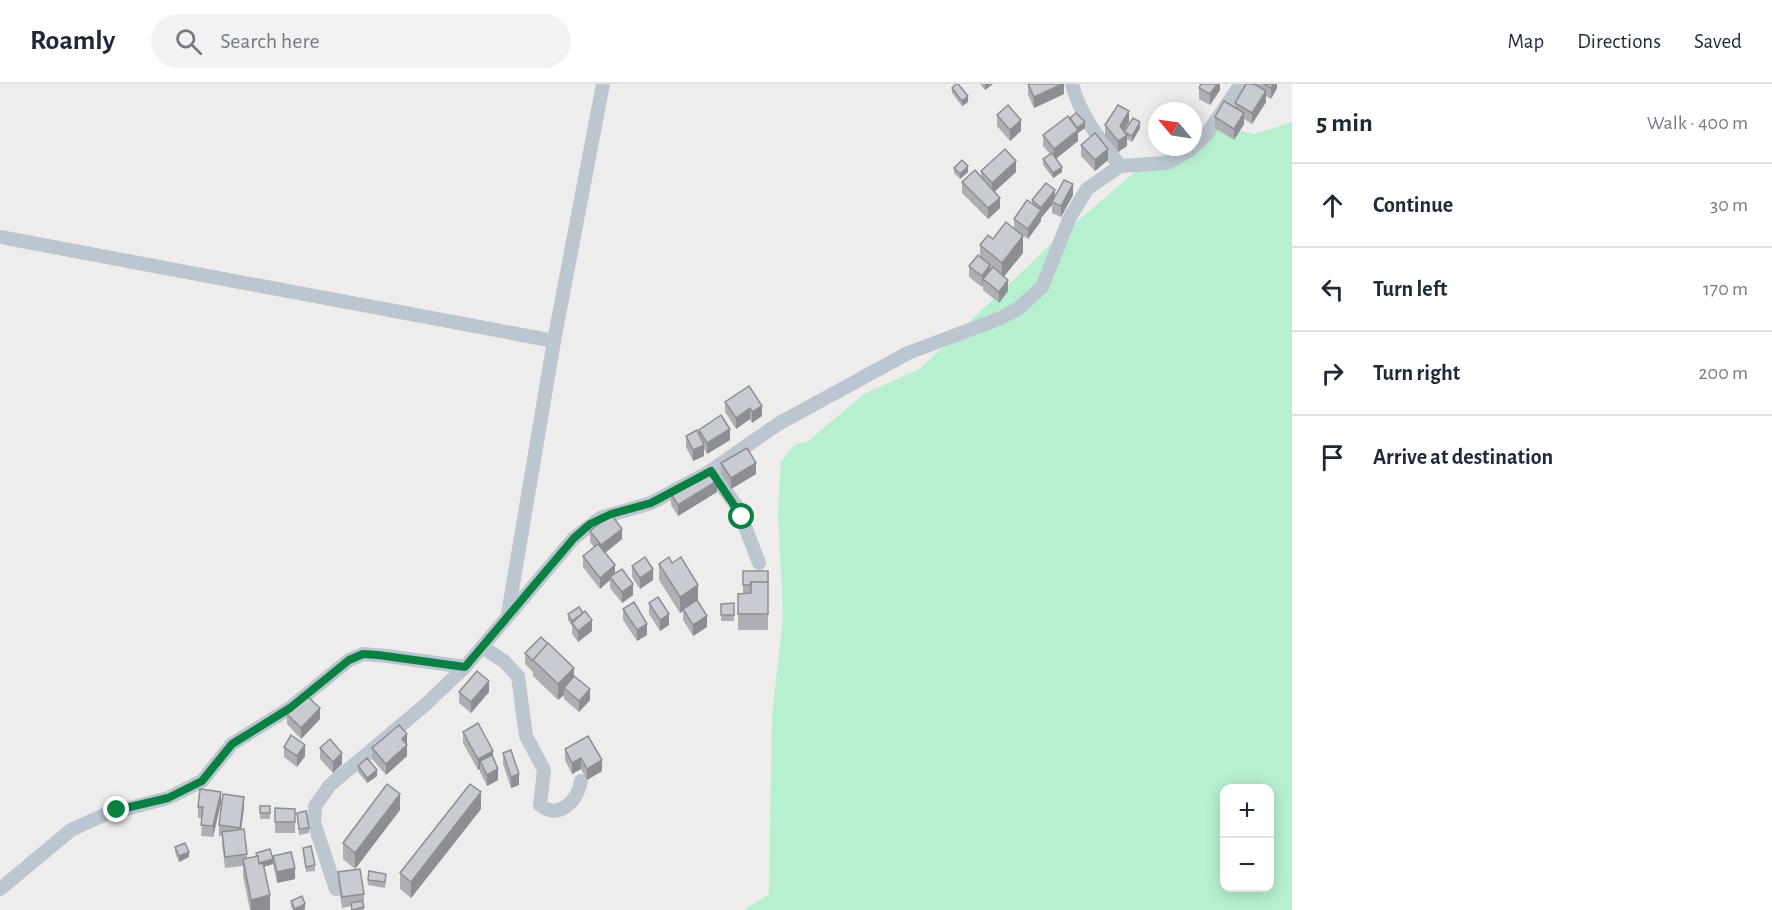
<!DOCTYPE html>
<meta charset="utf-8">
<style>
body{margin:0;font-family:"Alegreya Sans",sans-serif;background:#f2f2f3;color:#1f2937}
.controls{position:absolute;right:18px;bottom:18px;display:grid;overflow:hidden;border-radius:12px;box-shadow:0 3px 15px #0003}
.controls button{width:54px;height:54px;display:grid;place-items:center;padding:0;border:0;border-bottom:2px solid #e0e1e3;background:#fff;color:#1f2937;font:30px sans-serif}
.compass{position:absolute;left:1148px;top:18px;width:54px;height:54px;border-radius:50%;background:#fff;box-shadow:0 3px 15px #0003;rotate:299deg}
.stop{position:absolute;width:18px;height:18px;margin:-14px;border:4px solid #0b8043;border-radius:50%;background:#fff}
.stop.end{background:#0b8043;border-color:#fff;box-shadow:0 2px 6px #0008}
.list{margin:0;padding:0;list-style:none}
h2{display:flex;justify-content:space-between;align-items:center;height:78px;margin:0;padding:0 24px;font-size:26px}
h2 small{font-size:20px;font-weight:400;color:#747a83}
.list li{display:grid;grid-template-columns:39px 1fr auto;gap:18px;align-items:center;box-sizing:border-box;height:84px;padding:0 24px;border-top:2px solid #e0e1e3}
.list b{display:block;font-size:22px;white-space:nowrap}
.list em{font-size:20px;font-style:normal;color:#747a83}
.icon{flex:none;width:33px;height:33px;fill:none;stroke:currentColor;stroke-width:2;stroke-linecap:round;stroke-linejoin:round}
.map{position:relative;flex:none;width:1292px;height:826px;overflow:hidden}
header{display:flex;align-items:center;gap:36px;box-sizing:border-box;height:84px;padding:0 30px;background:#fff;border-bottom:2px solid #e0e1e3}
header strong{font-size:28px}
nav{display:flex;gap:33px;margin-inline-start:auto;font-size:21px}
.search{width:420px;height:54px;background:#f2f2f3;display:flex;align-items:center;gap:15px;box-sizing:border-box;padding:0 21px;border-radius:33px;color:#747a83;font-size:22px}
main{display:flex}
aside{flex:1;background:#fff}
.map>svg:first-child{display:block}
.green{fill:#b7f0cf;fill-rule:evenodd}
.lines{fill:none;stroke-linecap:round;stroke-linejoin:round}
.minor{stroke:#bcc6d0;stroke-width:14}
.wall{fill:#adafb5}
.shaded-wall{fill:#8d8e93}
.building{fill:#c9cbd2;stroke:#8d8e93;stroke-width:1.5}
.route{stroke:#0b8043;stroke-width:8}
</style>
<header>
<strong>Roamly</strong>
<div class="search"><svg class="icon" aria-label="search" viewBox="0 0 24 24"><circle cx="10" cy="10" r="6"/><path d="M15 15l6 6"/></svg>Search here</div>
<nav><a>Map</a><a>Directions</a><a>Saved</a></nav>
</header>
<main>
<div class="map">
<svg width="1292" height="826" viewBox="0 0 1292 826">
<rect width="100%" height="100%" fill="#efecec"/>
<path class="green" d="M 1292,38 L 1292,826 L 744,826 L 769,810 L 772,631 L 783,533 L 778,429 L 781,378 L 794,361 L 808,357 L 864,310 L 921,284 L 1053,158 L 1136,87 L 1175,63 L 1193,63 L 1193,52 L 1210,41 L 1255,50 ZM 1224,704 L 1270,704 L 1270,804 L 1224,804 Z"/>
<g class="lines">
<g class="minor">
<path d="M 1072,0 C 1080,32 1101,57 1120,82"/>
<polyline points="0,153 554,257"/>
<polyline points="711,387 738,424 759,479"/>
<polyline points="508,530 554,257 603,0"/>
<path d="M 482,563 L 504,577 L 518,592 L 526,652 L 544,686 L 540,721 C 559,737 578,716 581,697"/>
<polyline points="0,805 71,746 106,730 168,714 202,697 232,660 290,624 349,576 363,570 387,572 465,583"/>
<polyline points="336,805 314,739 315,722 330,701 425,621 465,583 574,454 600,434 651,419 709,388 778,340 908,269 1001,234 1019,224 1042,203 1070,133 1087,105 1120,82 1167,79 1190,66 1206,51 1241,0"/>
</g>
</g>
<g class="wall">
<polygon points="980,0 993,0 985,6"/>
<polygon points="1028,0 1064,0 1064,10 1034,24 1028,11"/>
<polygon points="1220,0 1220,6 1210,21 1199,15 1199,4"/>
<polygon points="1246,0 1277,0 1277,4 1271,15 1266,12 1266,18 1252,40 1244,35 1244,40 1234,56 1215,44 1215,33 1235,24 1235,19"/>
<polygon points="952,4 968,18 962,22 952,9"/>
<polygon points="997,31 1021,47 1010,57 997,42"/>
<polygon points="1070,34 1085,44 1078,49 1078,57 1056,75 1062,88 1053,94 1043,81 1043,75 1050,70 1043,62 1043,51"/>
<polygon points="1129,38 1123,47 1124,48 1140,44 1132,58 1127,55 1127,62 1118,68 1105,52 1105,41"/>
<polygon points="1081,61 1108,76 1095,87 1081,72"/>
<polygon points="954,84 968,88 960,95 954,89"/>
<polygon points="981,87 1016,88 994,108 1000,124 988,135 962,109 962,98 981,93"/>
<polygon points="1055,111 1073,111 1061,133 1052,129 1052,121 1041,134 1041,137 1028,155 1018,148 1023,169 1004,192 1008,207 999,219 983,206 983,201 982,203 969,193 969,182 980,173 980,161 1014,145 1014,135 1032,120 1032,116"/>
<polygon points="749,302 762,332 752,339 750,335 736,345 725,328 725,318"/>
<polygon points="699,346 730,356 707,370 704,365 704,372 693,377 686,363 686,352 699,350"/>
<polygon points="721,379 756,390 731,405 721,390"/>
<polygon points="717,408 678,432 671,421 671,410"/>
<polygon points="590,447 622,455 605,469 615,489 633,511 622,519 610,504 610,496 600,505 583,483 583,472 594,463 590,458"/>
<polygon points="659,480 698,517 707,543 693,552 683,536 683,527 680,529 659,496"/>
<polygon points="632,482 653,496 640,505 632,493"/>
<polygon points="743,487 768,498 768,546 738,546 738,510 743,510"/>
<polygon points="649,519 669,541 660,547 649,530"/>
<polygon points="734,519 734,537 721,537 721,520"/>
<polygon points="623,525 647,551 637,557 623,536"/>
<polygon points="583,529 592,547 578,558 572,550 572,542 568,536 568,530"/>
<polygon points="525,569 574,593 590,616 579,628 564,615 564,611 558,616 533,592 533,588 525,580"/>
<polygon points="459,608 489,608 471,629 459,619"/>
<polygon points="287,630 320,635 301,655 287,640"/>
<polygon points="463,648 493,674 498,696 487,702 480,688 480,685 478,686 463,659"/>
<polygon points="407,650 407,672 386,691 372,675 372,664"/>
<polygon points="588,652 602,687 587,696 581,685 572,690 565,676 565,665"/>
<polygon points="284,663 305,672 297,683 284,673"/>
<polygon points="320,664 342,680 333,689 320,675"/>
<polygon points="503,669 519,701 511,704 503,680"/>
<polygon points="358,682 377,692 367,699 358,688"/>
<polygon points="221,719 213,753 201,752 202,734 198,734 198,723"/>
<rect x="260" y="722" width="10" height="13"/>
<polygon points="244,724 241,746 247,770 247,774 256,773 256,769 273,775 295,795 277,799 273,780 264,783 270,826 250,826 243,792 243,782 225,784 222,759 222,752 219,752 219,741"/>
<polygon points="275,724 295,725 295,749 275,749"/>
<polygon points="481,725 411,814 400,805 400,789"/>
<polygon points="400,726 355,785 343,775 343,759"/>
<polygon points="297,729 309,744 309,749 299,751"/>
<polygon points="175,763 189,773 179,778 175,768"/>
<polygon points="303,764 315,781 315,787 306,788 303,769"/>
<polygon points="338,788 364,810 364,826 351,826 351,822 342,824 338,799"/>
<polygon points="368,796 386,796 385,804 368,801"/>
<polygon points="291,817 305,825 303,826 293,826 291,823"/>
</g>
<g class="shaded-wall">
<polygon points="985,0 993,0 985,6"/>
<polygon points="1062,0 1064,0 1064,10 1034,24 1034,13"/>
<polygon points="1217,0 1220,0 1220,6 1210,21 1210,10"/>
<polygon points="1273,0 1277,0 1277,4 1271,15 1271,4"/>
<polygon points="1266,7 1266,18 1252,40 1252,29"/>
<polygon points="968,12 968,18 962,22 962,17"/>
<polygon points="1129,27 1129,38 1120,53 1120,42"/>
<polygon points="1244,29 1244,40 1234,56 1234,45"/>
<polygon points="1021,36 1021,47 1010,57 1010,46"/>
<polygon points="1085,38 1085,44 1078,49 1078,57 1054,76 1054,65"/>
<polygon points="1140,38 1140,44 1132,58 1132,52"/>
<polygon points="1127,51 1127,62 1118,68 1118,57"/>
<polygon points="1108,65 1108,76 1095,87 1095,76"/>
<polygon points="1016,77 1016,88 992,110 992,99"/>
<polygon points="968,82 968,88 960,95 960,90"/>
<polygon points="1062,83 1062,88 1053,94 1053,89"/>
<polygon points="1073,100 1073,111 1061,133 1061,122"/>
<polygon points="1055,106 1055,117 1052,118 1052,121 1041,134 1041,137 1028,155 1028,145 1041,127 1041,124"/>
<polygon points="1000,114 1000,124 988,135 988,124"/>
<polygon points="1023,152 1023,169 1002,195 1002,179"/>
<polygon points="990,181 990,192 983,195 983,201 982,203 982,192"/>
<polygon points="1008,196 1008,207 999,219 999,208"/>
<polygon points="762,322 762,332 752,339 752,328"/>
<polygon points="750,324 750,335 736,345 736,334"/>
<polygon points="730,345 730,356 707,370 707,359"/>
<polygon points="704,361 704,372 693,377 693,366"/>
<polygon points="756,379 756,390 731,405 731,394"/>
<polygon points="717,397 717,408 678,432 678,421"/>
<polygon points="622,445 622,455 601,472 601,461"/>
<polygon points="615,481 615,492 610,493 610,496 600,505 600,494"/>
<polygon points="653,485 653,496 640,505 640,494"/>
<polygon points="633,500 633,511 622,519 622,508"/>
<polygon points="698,501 698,518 683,525 683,527 680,529 680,513"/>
<polygon points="669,530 669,541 660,547 660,536"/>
<polygon points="707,532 707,543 693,552 693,541"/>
<polygon points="592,536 592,547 578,558 578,547"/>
<polygon points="647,540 647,551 637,557 637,546"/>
<polygon points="574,584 574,600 564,604 564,611 558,616 558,600"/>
<polygon points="489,597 489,608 471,629 471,618"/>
<polygon points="590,605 590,616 579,628 579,617"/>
<polygon points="320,624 320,635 301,655 301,644"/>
<polygon points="407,650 407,672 386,691 386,680 402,655"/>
<polygon points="305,661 305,672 297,683 297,672"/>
<polygon points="493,667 493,678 480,677 480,685 478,686 478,675"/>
<polygon points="342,669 342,680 333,689 333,678"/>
<polygon points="581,674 581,685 572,690 572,679"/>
<polygon points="602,676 602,687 587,696 587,685"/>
<polygon points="498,685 498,696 487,702 487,691"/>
<polygon points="377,686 377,692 367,699 367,694"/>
<polygon points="519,690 519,701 511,704 511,693"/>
<polygon points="221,708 221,719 213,753 213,742"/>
<polygon points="481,708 481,725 411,814 411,798"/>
<polygon points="400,710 400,726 355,785 355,769"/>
<polygon points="244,713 244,724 240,754 240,744"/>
<polygon points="189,768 189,773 179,778 179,772"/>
<polygon points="273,775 273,780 259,784 259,779"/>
<polygon points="295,784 295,795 277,799 277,788"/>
<polygon points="270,811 270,826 251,826 251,816"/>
<polygon points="305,820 305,825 303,826 295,826 295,825"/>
</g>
<g class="building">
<polygon points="956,0 958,0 968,12 962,17 952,4"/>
<polygon points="1028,0 1062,0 1034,13"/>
<polygon points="1201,0 1217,0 1210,10 1199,4"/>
<polygon points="1246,0 1254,0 1266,7 1252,29 1235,19"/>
<polygon points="1264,0 1273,0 1271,4"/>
<polygon points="1224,17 1244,29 1234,45 1215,33"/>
<polygon points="1008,21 1021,36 1010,46 997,31"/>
<polygon points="1118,21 1129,27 1120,42 1127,51 1118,57 1105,41"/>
<polygon points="1076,29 1085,38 1077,44 1070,34"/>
<polygon points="1068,32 1078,46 1054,65 1043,51"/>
<polygon points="1133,34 1140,38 1132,52 1124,48"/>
<polygon points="1095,49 1108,65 1095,76 1081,61"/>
<polygon points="1005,65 1016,77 992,99 981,87"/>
<polygon points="1052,69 1062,83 1053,89 1043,75"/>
<polygon points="962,76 968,82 960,90 954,84"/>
<polygon points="975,86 1000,114 988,124 962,98"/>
<polygon points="1064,96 1073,100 1061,122 1052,118"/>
<polygon points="1046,99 1055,106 1041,124 1032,116"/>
<polygon points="1027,116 1041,126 1028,145 1014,135"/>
<polygon points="1006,138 1023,152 1002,179 980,161 988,151 993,155"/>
<polygon points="978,171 990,181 982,192 969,182"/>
<polygon points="993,183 1008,196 999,208 983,195"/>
<polygon points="749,302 762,322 752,328 750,324 736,334 725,318"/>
<polygon points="721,331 730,345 707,359 699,346"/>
<polygon points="697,346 704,361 693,366 686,352"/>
<polygon points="747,364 756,379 731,394 721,379"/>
<polygon points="710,386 717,397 678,421 671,410"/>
<polygon points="611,430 622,445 601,461 590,447"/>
<polygon points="598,460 615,481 600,494 583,472"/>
<polygon points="645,473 653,485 640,494 632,482"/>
<polygon points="669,473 672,479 681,473 698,501 680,513 659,480"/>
<polygon points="622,485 633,500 622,508 610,493"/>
<polygon points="743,487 768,487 768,498 751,498 751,501 743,501"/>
<polygon points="751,498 768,498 768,530 738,530 738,510 751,509"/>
<polygon points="658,513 669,530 660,536 649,519"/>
<polygon points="697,516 707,532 693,541 683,525"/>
<polygon points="634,518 647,540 637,546 623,525"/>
<polygon points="734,519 734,531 721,531 721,520"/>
<polygon points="579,523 583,529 572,537 568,530"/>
<polygon points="585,527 592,536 578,547 572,539"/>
<polygon points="541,553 548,560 533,577 525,569"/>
<polygon points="548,559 574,584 558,600 533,576"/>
<polygon points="477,587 489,597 471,618 459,608"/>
<polygon points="574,592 590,605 579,617 564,604"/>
<polygon points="306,611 320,624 301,644 287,630"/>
<polygon points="478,639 493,667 478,675 463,648"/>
<polygon points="399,641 407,650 402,655 407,661 386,680 372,664"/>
<polygon points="291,651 305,661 297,672 284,663"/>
<polygon points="588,652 602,676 587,685 581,674 572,679 565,665"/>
<polygon points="330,655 342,669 333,678 320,664"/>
<polygon points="511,666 519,690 511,693 503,669"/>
<polygon points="492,671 498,685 487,691 480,677"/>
<polygon points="367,674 377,686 367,694 358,682"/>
<polygon points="387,700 400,710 355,769 343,759"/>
<polygon points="470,700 481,708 411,798 400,789"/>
<polygon points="200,705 221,708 213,742 201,741 203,723 198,723"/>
<polygon points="223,710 244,713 240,744 219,741"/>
<rect x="260" y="722" width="10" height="7"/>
<polygon points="275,724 295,725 295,738 275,738"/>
<polygon points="306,727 309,744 299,745 297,729"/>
<polygon points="244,745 247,770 225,773 222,748"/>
<polygon points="185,759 189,768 179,772 175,763"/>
<polygon points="311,762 315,781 306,783 303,764"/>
<polygon points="270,765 273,775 259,779 256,769"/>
<polygon points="291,768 295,784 277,788 273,772"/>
<polygon points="258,772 259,780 263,779 270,811 251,816 243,775"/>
<polygon points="360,785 364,810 342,813 338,788"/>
<polygon points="369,787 386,790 385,798 368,796"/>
<polygon points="302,812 305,820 295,825 291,817"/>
<polygon points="362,817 364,823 352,826 351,819"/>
</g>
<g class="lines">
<polyline class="route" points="117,726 168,714 202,697 232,660 290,624 349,576 363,570 378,571 465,583 574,454 590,440 611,430 651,419 711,387 742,433"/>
</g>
</svg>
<div class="controls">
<button>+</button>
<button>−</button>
</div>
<svg class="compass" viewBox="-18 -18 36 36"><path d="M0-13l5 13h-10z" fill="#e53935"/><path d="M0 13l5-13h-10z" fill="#747a83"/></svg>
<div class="stop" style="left:742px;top:433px"></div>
<div class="stop end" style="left:117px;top:726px"></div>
</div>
<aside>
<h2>5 min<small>Walk · 400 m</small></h2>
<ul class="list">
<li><svg class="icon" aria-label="ahead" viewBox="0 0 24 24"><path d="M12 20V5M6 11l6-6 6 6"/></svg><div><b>Continue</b></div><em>30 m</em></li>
<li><svg class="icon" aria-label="left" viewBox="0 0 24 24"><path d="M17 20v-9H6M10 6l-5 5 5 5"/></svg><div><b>Turn left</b></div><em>170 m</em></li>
<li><svg class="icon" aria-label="right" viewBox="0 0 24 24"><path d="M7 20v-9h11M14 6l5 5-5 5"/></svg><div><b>Turn right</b></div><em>200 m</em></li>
<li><svg class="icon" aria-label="arrive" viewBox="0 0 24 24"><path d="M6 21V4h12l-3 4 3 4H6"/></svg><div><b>Arrive at destination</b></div></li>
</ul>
</aside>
</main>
